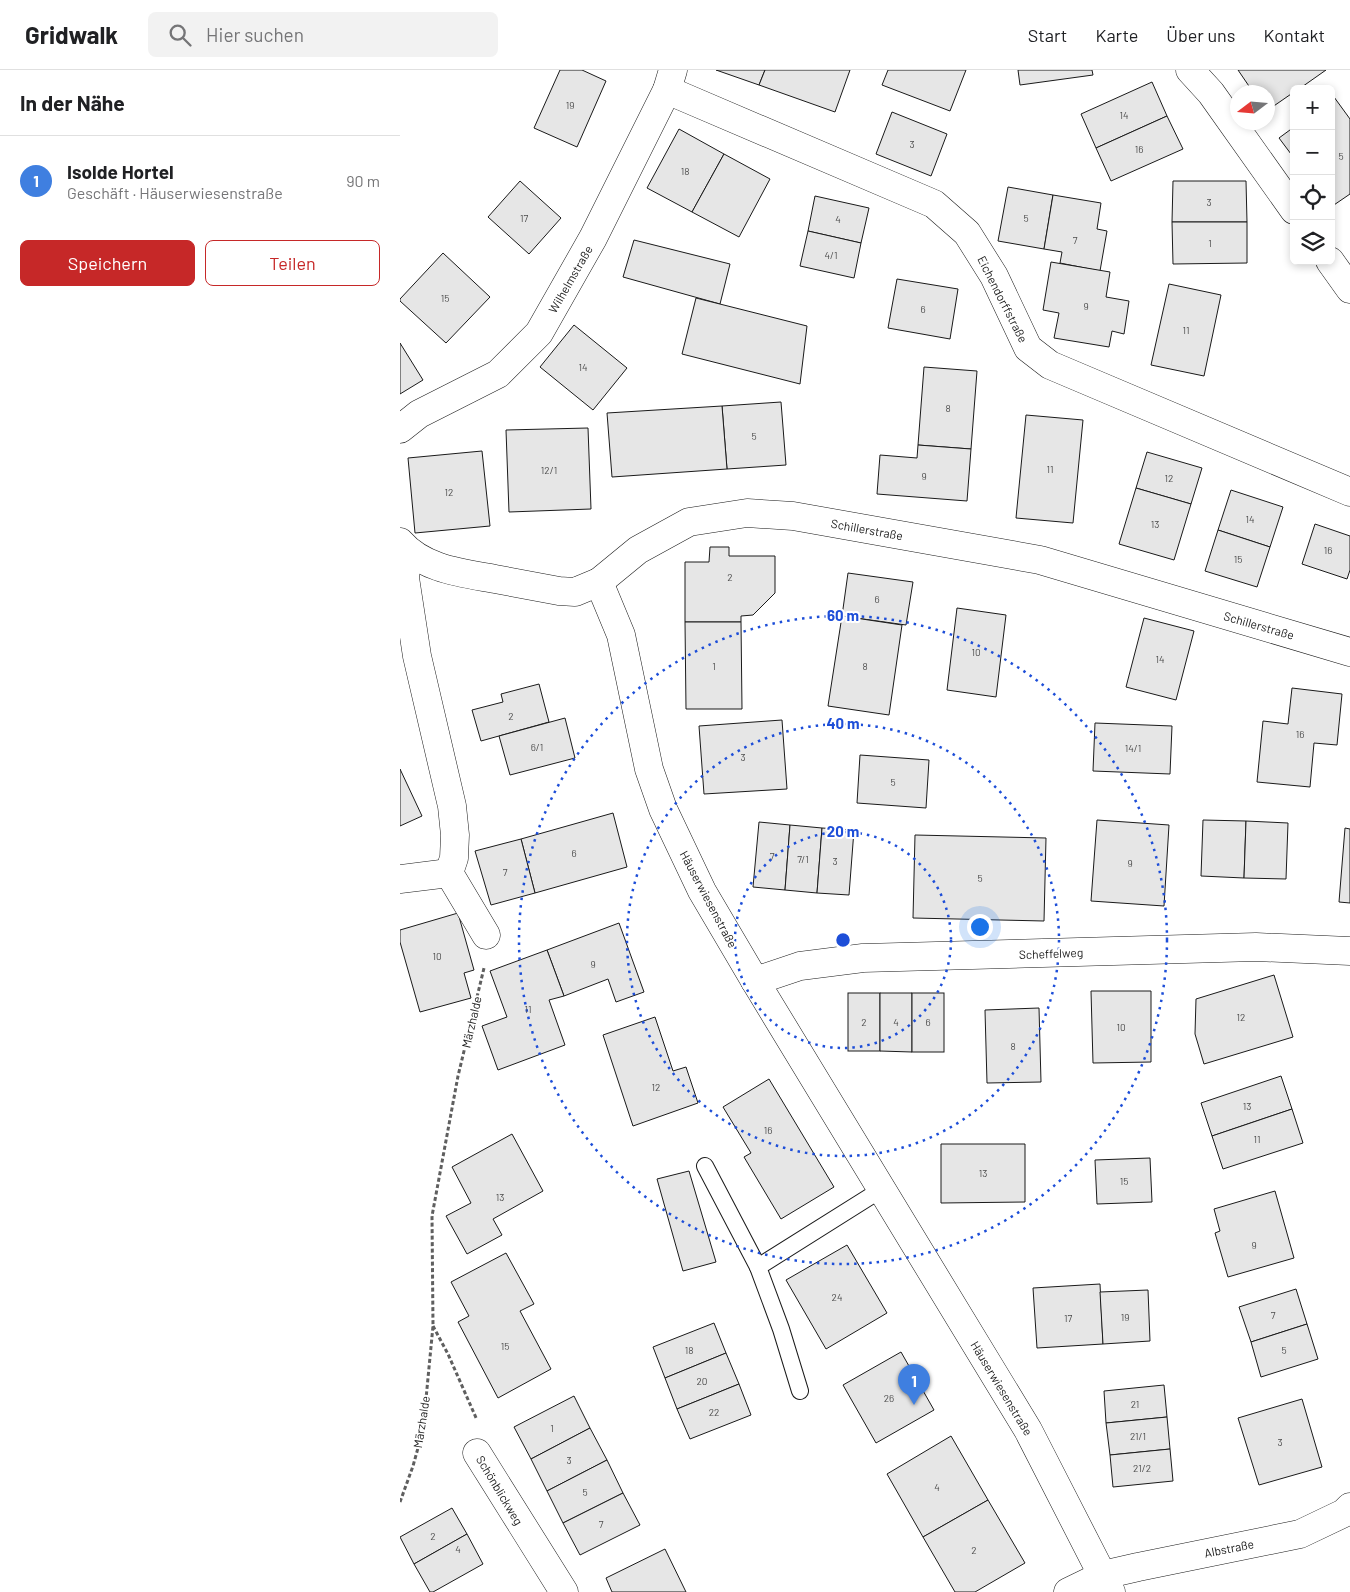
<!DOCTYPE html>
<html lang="de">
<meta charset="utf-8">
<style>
body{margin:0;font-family:Barlow,sans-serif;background:#f2f2f2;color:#202124}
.controls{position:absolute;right:15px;top:15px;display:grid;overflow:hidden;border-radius:8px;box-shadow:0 2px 8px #0003}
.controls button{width:45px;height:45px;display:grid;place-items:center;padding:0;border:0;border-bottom:1px solid #e0e0e0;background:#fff;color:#202124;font:25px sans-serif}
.compass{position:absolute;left:830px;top:15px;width:45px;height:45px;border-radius:50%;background:#fff;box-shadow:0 2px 8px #0003;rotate:254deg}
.you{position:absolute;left:579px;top:856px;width:18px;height:18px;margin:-12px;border:4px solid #fff;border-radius:50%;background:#1a73e8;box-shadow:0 0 0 8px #1a73e833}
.badge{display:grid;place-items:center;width:32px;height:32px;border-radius:50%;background:#c62828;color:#fff;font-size:16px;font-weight:700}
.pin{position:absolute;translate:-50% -41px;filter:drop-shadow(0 1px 2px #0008)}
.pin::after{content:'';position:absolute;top:26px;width:18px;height:15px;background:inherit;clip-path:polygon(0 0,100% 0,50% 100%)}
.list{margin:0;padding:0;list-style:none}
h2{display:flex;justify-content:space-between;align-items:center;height:65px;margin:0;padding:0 20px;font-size:21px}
h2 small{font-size:16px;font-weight:400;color:#757577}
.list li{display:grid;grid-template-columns:32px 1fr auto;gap:15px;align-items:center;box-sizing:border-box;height:90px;padding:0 20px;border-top:1px solid #e0e0e0}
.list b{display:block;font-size:19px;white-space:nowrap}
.list p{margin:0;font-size:16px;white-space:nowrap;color:#757577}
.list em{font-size:16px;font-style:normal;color:#757577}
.actions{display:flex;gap:10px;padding:15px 20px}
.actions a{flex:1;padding:11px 0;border:1px solid #c62828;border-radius:8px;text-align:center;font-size:18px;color:#c62828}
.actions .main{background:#c62828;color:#fff}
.icon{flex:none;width:28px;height:28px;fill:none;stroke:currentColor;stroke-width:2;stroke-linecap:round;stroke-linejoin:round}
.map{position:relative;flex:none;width:950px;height:1522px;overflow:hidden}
header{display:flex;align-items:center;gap:30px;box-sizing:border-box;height:70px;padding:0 25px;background:#fff;border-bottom:1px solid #e0e0e0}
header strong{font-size:24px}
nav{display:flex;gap:28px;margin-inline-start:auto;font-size:18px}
.search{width:350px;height:45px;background:#f2f2f2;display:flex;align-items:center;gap:12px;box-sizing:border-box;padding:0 18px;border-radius:8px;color:#757577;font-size:19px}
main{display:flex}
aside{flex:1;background:#fff}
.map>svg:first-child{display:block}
.building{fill:#e6e6e6;stroke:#1a1a1a}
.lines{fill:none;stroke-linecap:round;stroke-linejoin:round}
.service-casing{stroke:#1a1a1a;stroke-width:18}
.minor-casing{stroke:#1a1a1a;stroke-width:29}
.path{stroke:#5f5f5f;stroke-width:3;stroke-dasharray:4 2.5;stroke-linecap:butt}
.service{stroke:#fff;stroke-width:16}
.minor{stroke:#fff;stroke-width:28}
.ring{fill:none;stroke:#1d4ed8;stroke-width:2.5;stroke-dasharray:2.5 5}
.labels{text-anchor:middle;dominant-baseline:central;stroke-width:4;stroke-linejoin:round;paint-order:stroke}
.number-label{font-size:10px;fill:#4d4d4d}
.street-label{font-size:12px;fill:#1a1a1a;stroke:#fff}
.centre{fill:#1d4ed8;stroke:#fff;stroke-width:2.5}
.ring-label{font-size:15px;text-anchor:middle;font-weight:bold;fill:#1d4ed8;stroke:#fff;stroke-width:4;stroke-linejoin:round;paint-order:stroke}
</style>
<header>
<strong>Gridwalk</strong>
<div class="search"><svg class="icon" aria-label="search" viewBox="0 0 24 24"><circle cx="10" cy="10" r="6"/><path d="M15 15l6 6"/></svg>Hier suchen</div>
<nav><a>Start</a><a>Karte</a><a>Über uns</a><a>Kontakt</a></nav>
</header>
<main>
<aside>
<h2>In der Nähe<small></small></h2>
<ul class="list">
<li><span class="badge" style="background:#3f7fe0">1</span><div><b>Isolde Hortel</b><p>Geschäft · Häuserwiesenstraße</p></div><em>90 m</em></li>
</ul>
<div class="actions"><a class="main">Speichern</a><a>Teilen</a></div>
</aside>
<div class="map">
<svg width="950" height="1522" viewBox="0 0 950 1522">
<rect width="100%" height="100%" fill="#fff"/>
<g class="building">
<polygon points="160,0 182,0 206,11 177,77 134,58"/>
<polygon points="316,0 365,0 359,15"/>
<polygon points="365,0 450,0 435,42 359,15"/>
<polygon points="488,0 566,0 550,41 482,15"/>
<polygon points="618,0 692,0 693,5 620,15"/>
<polygon points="838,0 926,0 899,19 894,19 894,22 868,40 868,22 853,22"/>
<polygon points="752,12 767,46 696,78 681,44"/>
<polygon points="934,27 950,49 950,124 931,137 931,30"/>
<polygon points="492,42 547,64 531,106 476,84"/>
<polygon points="767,46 783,79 711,111 696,78"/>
<polygon points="894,57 894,88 879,68"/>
<polygon points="279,59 324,84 292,142 247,118"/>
<polygon points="324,84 370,109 339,167 292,142"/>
<polygon points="120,111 161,148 129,184 88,147"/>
<polygon points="773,111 846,111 847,152 772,152"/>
<polygon points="608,117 653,125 644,179 598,171"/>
<polygon points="653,125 701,133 697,159 707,161 700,201 660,193 662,182 644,179"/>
<polygon points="415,126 469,138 461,173 408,161"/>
<polygon points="772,152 847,152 847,193 773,194"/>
<polygon points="408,161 461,173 454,208 400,196"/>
<polygon points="234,170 330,194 320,234 223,207"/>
<polygon points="43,183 90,227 46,273 0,231 0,229"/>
<polygon points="651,192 710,202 706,227 729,231 724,264 712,261 709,277 654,268 659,243 643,240"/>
<polygon points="497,209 558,219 550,269 488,258"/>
<polygon points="769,214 821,225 804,306 751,295"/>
<polygon points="296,228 407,256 400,314 282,284"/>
<polygon points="174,255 227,298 193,340 140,297"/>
<polygon points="0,273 23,310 0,324"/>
<polygon points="524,297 577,301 571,379 518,375"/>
<polygon points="381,332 386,395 327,399 322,336"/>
<polygon points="322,336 327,399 212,407 207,343"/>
<polygon points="626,345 683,350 673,453 616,448"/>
<polygon points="188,358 191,439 109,442 106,360"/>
<polygon points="518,375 571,379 567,431 477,424 480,385 517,388"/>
<polygon points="82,381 90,456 15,463 8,388"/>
<polygon points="747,382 802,398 791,434 736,418"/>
<polygon points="736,418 791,434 774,490 719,474"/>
<polygon points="831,420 883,437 870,477 818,460"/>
<polygon points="915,454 950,466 950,500 947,509 902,494"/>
<polygon points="818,460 870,477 857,517 805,501"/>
<polygon points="310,477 329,477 329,486 375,486 375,523 353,545 341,546 341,552 285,552 285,492 309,492"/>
<polygon points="448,503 513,512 506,555 442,546"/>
<polygon points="557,538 606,545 596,627 547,620"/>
<polygon points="442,546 502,555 489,645 428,636"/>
<polygon points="744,548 794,561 776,630 726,617"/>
<polygon points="285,552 341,552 342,639 286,639"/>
<polygon points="139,614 149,652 81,671 72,640 103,632 101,624"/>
<polygon points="892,618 942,624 937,675 914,673 910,717 857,712 863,651 888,654"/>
<polygon points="165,648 175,688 110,705 99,666"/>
<polygon points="382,650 387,719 304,724 299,656"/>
<polygon points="695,653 772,656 770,704 693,701"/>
<polygon points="460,685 529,690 526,738 457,733"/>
<polygon points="0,699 22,746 0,756"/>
<polygon points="213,743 227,797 135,823 121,769"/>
<polygon points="697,750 769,755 764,836 691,831"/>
<polygon points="803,750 846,751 844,808 801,806"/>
<polygon points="846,751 888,753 886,809 844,808"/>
<polygon points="359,752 390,755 385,820 353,817"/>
<polygon points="390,755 422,758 417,823 385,820"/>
<polygon points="422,758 454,760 449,825 417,823"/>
<polygon points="945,758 950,759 950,833 939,832"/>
<polygon points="515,765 646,768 644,851 513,848"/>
<polygon points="121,769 135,823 91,835 75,781"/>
<polygon points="58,843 74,900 64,903 71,928 20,942 0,872 0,860"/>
<polygon points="219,853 244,922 216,932 208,909 164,926 147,880"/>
<polygon points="147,880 164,926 149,930 165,975 98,1000 82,956 107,947 90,901"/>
<polygon points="874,905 893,967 804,994 795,964 796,929"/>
<polygon points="691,921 751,921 751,992 693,993"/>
<rect x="448" y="923" width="32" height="58"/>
<polygon points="480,923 512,923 512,982 480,981"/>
<rect x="512" y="923" width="32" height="59"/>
<polygon points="639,938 641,1012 587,1013 585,940"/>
<polygon points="255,947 273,1001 286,997 298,1033 233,1056 203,965"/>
<polygon points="881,1006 892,1039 812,1066 801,1033"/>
<polygon points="369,1009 434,1117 381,1149 344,1087 351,1083 323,1037"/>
<polygon points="892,1039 903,1073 823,1099 812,1066"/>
<polygon points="112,1064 143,1121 93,1149 102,1165 67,1184 46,1146 71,1133 52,1097"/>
<polygon points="541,1074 625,1074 625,1132 541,1133"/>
<polygon points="750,1088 752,1132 697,1134 695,1090"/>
<polygon points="289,1101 316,1192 283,1201 257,1109"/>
<polygon points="875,1121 894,1188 828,1207 815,1163 820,1161 814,1139"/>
<polygon points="447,1175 487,1243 426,1279 386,1210"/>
<polygon points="106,1183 134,1234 120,1241 151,1299 98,1328 58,1252 69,1246 51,1212"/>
<polygon points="700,1214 703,1274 637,1278 633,1218"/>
<polygon points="896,1219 907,1254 851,1272 839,1237"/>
<polygon points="748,1220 750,1271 703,1274 700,1222"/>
<polygon points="314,1253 326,1283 265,1308 253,1277"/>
<polygon points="907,1254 918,1289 861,1307 851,1272"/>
<polygon points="501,1282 534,1340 476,1373 443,1315"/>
<polygon points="326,1283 339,1314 277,1339 265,1308"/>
<polygon points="339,1314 351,1345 290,1369 277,1339"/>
<polygon points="764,1315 767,1347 706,1353 704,1321"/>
<polygon points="174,1326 190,1358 131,1389 114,1357"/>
<polygon points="902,1329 922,1397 859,1415 838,1348"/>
<polygon points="767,1347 770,1379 710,1385 706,1353"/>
<polygon points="190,1358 207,1390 147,1421 131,1389"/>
<polygon points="551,1366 588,1430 523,1467 487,1404"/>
<polygon points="770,1379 773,1411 713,1417 710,1385"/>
<polygon points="207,1390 223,1423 163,1453 147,1421"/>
<polygon points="223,1423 240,1455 180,1485 163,1453"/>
<polygon points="588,1430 625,1493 575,1522 555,1522 523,1467"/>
<polygon points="52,1438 67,1464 14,1494 0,1467"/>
<polygon points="67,1464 83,1494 33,1522 30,1522 14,1494"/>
<polygon points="265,1479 286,1522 212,1522 206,1508"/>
</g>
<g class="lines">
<defs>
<g id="service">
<polyline points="305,1096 358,1197"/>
<polyline points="400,1321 381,1259 358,1197 482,1119"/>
</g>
<g id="minor">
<polyline points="790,0 811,23 894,140"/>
<polyline points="267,20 534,134 567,163 594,206 628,278 650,295 950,422"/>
<polyline points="930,191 950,219"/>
<polyline points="0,359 19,344 98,304 139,263 193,168 267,20 273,0"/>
<path d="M 0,472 C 23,499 62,503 95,509 C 116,513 137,517 159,521 L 175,522 L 199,512 L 238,480 L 289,452 L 347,443 L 393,446 L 640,490 L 950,582"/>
<polyline points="8,482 5,508 17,586 52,736 55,765 54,788 49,803 86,865"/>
<polyline points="199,512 221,565 249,699 263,739 302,821 355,911 628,1360 711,1522"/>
<polyline points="0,809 49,803"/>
<polyline points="355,911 400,896 463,888 856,877 950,881"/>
<polyline points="77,1383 164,1522"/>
<polyline points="668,1522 703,1505 738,1497 900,1464 944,1443 950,1437"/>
</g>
</defs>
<use href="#service" class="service-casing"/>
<use href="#minor" class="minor-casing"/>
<g class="path">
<polyline points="33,1256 48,1284 77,1350"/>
<polyline points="0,1432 13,1396 23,1360 33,1256 32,1146 58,1006 84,898"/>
</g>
<use href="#service" class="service"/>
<use href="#minor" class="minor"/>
</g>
<g class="ring">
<circle cx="443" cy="870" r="108"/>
<circle cx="443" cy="870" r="216"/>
<circle cx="443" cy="870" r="324"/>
</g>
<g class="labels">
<g class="number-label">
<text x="170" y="35">19</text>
<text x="724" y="45">14</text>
<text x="512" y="74">3</text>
<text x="739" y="79">16</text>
<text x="941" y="86">5</text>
<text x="285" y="101">18</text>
<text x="809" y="132">3</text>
<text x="124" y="148">17</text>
<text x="626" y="148">5</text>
<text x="438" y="149">4</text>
<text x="675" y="170">7</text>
<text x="810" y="173">1</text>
<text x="431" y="185">4/1</text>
<text x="45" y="228">15</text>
<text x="686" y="236">9</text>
<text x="523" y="239">6</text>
<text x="786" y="260">11</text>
<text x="183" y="297">14</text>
<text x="548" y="338">8</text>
<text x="354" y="366">5</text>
<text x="650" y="399">11</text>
<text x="149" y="400">12/1</text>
<text x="524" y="406">9</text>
<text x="769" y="408">12</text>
<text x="49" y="422">12</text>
<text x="850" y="449">14</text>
<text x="755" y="454">13</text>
<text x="928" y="480">16</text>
<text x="838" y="489">15</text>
<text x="330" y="507">2</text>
<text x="477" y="529">6</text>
<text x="576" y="582">10</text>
<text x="760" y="589">14</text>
<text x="314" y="596">1</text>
<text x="465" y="596">8</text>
<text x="111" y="646">2</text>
<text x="900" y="664">16</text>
<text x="137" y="677">6/1</text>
<text x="733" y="678">14/1</text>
<text x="343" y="687">3</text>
<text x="493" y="712">5</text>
<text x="174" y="783">6</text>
<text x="372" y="786">7</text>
<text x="403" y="789">7/1</text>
<text x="435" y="791">3</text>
<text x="730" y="793">9</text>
<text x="105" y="802">7</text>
<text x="580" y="808">5</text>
<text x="37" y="886">10</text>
<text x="193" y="894">9</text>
<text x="128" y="939">11</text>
<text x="841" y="947">12</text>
<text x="464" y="952">2</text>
<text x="496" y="952">4</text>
<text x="528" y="952">6</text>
<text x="721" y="957">10</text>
<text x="613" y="976">8</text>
<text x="256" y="1017">12</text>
<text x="847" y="1036">13</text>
<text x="368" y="1060">16</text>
<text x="857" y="1069">11</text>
<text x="583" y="1103">13</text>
<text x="724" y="1111">15</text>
<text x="100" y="1127">13</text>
<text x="854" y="1175">9</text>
<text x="437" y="1227">24</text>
<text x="873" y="1245">7</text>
<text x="725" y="1247">19</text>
<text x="668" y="1248">17</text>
<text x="105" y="1276">15</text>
<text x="289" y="1280">18</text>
<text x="884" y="1280">5</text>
<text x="302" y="1311">20</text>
<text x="489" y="1328">26</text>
<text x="735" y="1334">21</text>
<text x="314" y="1342">22</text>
<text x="152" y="1358">1</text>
<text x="738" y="1366">21/1</text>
<text x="880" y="1372">3</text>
<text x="169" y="1390">3</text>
<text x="742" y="1398">21/2</text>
<text x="537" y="1417">4</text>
<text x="185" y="1422">5</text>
<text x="201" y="1454">7</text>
<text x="33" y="1466">2</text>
<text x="58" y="1479">4</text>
<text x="574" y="1480">2</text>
</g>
<g class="street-label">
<text transform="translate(170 209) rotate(-60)">Wilhelmstraße</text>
<text transform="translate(603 229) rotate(63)">Eichendorffstraße</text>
<text transform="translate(467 459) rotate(10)">Schillerstraße</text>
<text transform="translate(859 555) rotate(16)">Schillerstraße</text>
<text transform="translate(309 829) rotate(62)">Häuserwiesenstraße</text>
<text transform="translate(651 883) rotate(-2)">Scheffelweg</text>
<text transform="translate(71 952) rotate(-77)">Märzhalde</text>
<text transform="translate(602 1318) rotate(59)">Häuserwiesenstraße</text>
<text transform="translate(21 1352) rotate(-81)">Märzhalde</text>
<text transform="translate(100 1420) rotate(59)">Schönblickweg</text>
<text transform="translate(829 1478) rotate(-11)">Albstraße</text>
</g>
</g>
<circle cx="443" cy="870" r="8" class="centre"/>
<g class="ring-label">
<text x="443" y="551">60 m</text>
<text x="443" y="659">40 m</text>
<text x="443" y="767">20 m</text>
</g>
</svg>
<div class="controls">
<button>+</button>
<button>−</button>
<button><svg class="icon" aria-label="locate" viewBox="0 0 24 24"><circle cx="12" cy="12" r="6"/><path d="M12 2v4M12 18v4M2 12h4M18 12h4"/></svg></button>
<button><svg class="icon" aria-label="layers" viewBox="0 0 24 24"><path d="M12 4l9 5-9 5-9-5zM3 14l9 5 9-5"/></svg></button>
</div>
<svg class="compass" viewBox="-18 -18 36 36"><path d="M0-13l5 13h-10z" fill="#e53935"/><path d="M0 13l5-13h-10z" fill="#757577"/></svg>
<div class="you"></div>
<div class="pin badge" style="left:514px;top:1335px;background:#3f7fe0">1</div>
</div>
</main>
